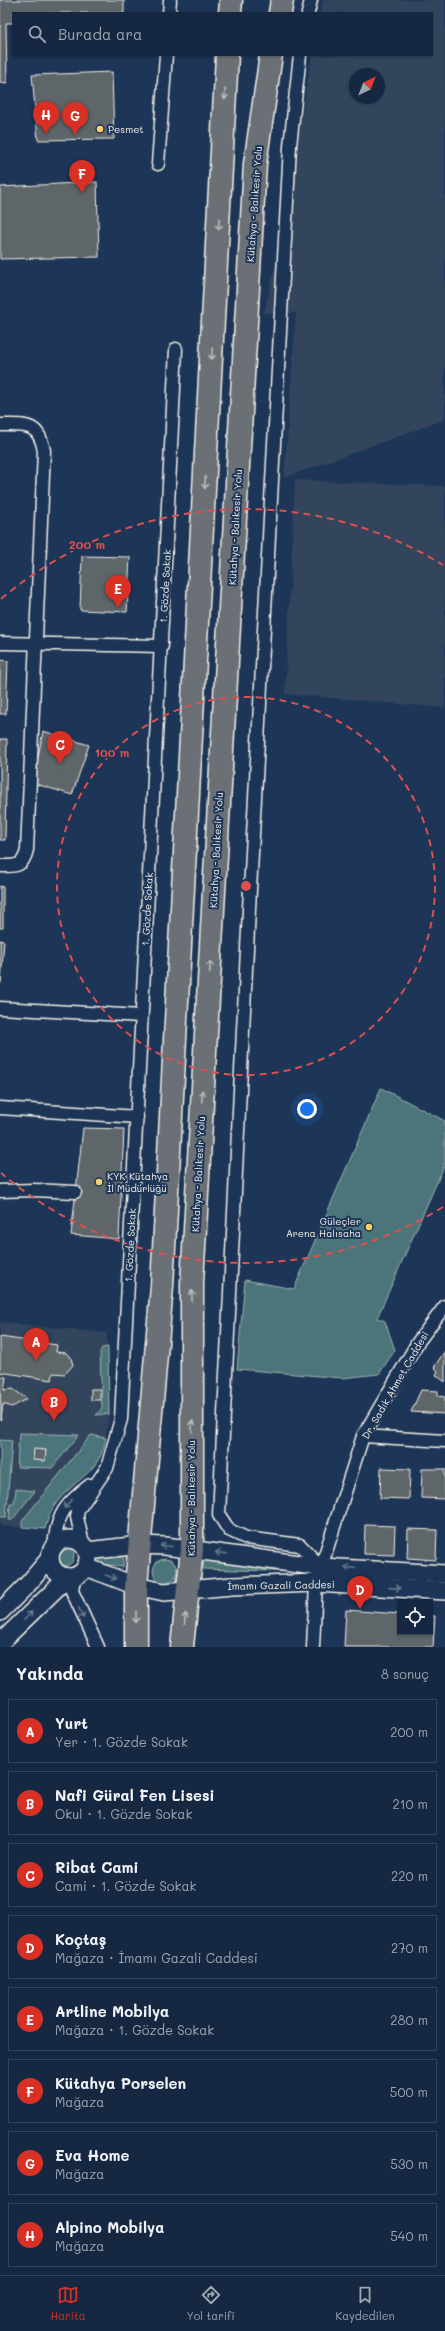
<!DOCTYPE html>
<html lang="tr">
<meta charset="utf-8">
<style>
body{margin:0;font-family:Mali,sans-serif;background:#23344c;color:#f1f3f6}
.controls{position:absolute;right:12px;bottom:12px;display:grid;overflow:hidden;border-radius:0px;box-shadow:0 1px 3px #0004}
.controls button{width:36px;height:36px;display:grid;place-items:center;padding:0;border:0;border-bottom:1px solid #35445a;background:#162841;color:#f1f3f6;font:20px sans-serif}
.compass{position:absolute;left:349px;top:68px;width:36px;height:36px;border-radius:50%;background:#162841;box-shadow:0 1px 3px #0004;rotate:43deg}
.you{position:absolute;left:307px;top:1109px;width:14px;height:14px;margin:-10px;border:3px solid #fff;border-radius:50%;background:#1a73e8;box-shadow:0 0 0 6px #1a73e833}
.badge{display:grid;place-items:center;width:26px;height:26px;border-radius:50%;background:#d93025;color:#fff;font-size:13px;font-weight:700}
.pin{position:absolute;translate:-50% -33px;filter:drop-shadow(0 1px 2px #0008)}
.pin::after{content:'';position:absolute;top:21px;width:14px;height:12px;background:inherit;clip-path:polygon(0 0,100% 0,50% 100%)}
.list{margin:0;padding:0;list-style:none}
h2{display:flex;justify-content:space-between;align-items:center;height:52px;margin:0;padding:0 16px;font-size:17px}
h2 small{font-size:13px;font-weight:400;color:#9ea6b1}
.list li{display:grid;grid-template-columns:26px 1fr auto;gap:12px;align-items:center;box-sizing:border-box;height:64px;margin:0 8px 8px;padding:0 8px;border:1px solid #35445a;border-radius:0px}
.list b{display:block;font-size:15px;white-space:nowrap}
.list p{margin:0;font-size:13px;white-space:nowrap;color:#9ea6b1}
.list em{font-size:13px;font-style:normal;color:#9ea6b1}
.icon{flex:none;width:22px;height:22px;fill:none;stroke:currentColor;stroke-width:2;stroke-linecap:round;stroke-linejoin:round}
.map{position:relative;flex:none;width:445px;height:1647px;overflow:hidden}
.search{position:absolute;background:#162841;box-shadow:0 1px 3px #0004;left:12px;right:12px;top:12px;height:44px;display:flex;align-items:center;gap:10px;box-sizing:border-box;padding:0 14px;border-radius:0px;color:#9ea6b1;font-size:15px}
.sheet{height:628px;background:#162841}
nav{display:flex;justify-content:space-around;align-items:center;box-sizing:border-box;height:56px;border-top:1px solid #35445a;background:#162841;font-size:11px;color:#9ea6b1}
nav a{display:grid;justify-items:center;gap:2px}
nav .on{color:#d93025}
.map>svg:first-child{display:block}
.built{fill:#31445d;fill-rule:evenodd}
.green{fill:#4c757a;stroke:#a0b3b1}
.building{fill:#5f666b;stroke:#f4f1e8}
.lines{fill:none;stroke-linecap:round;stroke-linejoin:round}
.street-casing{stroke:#f4f1e8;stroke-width:15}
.secondary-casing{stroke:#f4f1e8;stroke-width:20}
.highway-casing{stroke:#f4f1e8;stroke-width:25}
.street{stroke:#1d3557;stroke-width:12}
.secondary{stroke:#1d3557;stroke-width:17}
.highway{stroke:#6a7074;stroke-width:22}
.oneway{stroke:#bdbdba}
.oneway2{stroke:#68778a}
.ring{fill:none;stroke:#dc504e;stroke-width:2;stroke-dasharray:7 5}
.poi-dot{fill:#ffd166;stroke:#1d3557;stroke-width:1.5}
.labels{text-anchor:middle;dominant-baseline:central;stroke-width:4;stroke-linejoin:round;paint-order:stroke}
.poi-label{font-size:10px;fill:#f4f1e8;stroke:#1d3557;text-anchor:start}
.street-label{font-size:10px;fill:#f4f1e8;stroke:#1d3557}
.centre{fill:#dc504e;stroke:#1d3557;stroke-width:2}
.ring-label{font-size:12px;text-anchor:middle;font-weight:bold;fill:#dc504e;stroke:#1d3557;stroke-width:4;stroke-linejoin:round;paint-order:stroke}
</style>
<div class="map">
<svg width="445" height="1647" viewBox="0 0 445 1647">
<rect width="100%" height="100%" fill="#1d3557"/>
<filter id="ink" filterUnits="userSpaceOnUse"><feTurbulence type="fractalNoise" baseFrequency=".025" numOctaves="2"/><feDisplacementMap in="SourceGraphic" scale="8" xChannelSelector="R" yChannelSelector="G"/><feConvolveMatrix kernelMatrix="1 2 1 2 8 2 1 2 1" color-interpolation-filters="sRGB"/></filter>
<g filter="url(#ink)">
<g class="built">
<path d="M 323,0 L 445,0 L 445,419 L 284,478 L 296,313 L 264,313 L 280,244 L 312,55 L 432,55 L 432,13 L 320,13 ZM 355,74 L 379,74 L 379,98 L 355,98 Z"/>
<polygon points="295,480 445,486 445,708 285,694"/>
<polygon points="0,1322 107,1333 109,1414 105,1441 101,1456 93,1468 59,1500 50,1513 45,1529 0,1526"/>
</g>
<g class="green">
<polygon points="381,1088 445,1121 445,1164 377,1318 385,1321 395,1350 379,1374 342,1378 237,1369 245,1280 294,1289"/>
<polygon points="108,1347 109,1414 96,1415 102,1408 100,1352 102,1348"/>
<polygon points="19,1433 79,1435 52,1468 17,1467"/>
<path d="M 91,1435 L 106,1438 C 100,1473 77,1477 58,1501 C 51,1509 48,1518 45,1529 L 22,1527 L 22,1521 Z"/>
<polygon points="0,1440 12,1441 6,1517 0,1517"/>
<polygon points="16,1489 35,1491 12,1520 9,1520 10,1504 14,1504"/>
<circle cx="64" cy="1556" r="10"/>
<polygon points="124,1556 123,1567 95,1563 96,1559"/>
<polygon points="204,1558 303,1572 203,1569"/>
<circle cx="165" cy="1571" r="12"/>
</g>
<g class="building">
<polygon points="0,0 124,0 124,13 13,13 13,23 6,23 7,83 0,82"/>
<polygon points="112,72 114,139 38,140 32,75"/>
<polygon points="97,182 99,257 0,259 0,187"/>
<polygon points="82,556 130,557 127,612 80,610"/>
<polygon points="0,660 8,661 6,714 0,714"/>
<polygon points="43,731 89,745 72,795 33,783"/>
<polygon points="0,739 7,739 5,840 0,840"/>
<polygon points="0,886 3,887 3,928 0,928"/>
<polygon points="0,940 4,941 1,983 0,983"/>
<polygon points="83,1128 124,1129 119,1239 71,1235"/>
<polygon points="0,1337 57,1345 56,1352 66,1353 71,1358 73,1365 65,1374 53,1373 52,1380 0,1372"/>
<polygon points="445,1351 445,1382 436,1375 438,1371 434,1367"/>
<polygon points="0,1377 6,1377 4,1390 13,1389 27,1399 12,1407 3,1404 1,1420"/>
<rect x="91" y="1389" width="9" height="11"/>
<polygon points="421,1390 438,1391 438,1396 445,1397 445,1414 411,1412"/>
<polygon points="34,1449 46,1450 45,1461 33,1460"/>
<polygon points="381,1468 410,1469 409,1499 380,1498"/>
<polygon points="422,1469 445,1469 445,1499 421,1498"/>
<polygon points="365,1525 395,1526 394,1555 364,1554"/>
<polygon points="408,1529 437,1530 436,1560 407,1558"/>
<polygon points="346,1610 400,1614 400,1632 430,1632 430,1616 435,1616 433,1647 344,1647"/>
</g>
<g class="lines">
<defs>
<g id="street">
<polyline points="169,13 170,0"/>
<polyline points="308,13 311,0"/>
<polyline points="300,55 290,146 249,909 219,1515 229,1530 246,1538 300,1545 321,1567"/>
<polyline points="158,164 166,55"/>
<path d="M 0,425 C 25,425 39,422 44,451 L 27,850 C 23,867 16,866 0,866"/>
<polyline points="0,643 162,646"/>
<polyline points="0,1008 141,1016"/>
<polyline points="0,1108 137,1117"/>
<polyline points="0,1191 34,1190 75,1192"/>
<polyline points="363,1436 445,1441"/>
<polyline points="83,1544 77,1517 78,1510 107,1468 121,1419 176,349"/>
<path d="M 54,1546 C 57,1514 65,1504 90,1485"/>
<polyline points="74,1577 72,1591 98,1647"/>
<polyline points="313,1647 316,1583 363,1436 418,1342 445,1306"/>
</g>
<g id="secondary">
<circle cx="69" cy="1558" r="19"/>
<polyline points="87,1551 140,1545 165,1546 321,1567 445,1574"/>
<polyline points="86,1567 136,1586 164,1592 232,1586 316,1583 445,1591"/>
<polyline points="0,1612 28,1584 50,1558"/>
<polyline points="0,1643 68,1577"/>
</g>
<g id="highway">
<polyline points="230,13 231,0"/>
<polyline points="280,13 282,0"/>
<polyline points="136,1647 136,1586 162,1286 227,55"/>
<polyline points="182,1647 192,1549 192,1283 255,164 271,55"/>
</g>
</defs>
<use href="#street" class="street-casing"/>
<use href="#secondary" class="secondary-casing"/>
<use href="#highway" class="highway-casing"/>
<use href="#street" class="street"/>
<use href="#secondary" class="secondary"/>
<use href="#highway" class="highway"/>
</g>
<defs><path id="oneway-shaft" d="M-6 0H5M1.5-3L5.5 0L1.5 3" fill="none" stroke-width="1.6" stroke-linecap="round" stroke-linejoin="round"/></defs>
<g class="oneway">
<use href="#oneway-shaft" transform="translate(225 94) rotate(92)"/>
<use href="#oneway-shaft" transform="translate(219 224) rotate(93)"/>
<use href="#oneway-shaft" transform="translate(212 354) rotate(93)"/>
<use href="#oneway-shaft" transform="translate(205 483) rotate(93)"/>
<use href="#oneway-shaft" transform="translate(210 967) rotate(-87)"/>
<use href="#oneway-shaft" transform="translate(202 1096) rotate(-87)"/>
<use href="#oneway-shaft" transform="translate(192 1296) rotate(-90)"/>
<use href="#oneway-shaft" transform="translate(192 1426) rotate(-90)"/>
<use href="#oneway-shaft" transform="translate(136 1617) rotate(90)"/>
<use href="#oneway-shaft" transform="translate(185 1619) rotate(-84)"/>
</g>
<g class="oneway2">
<use href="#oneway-shaft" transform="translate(68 1504) rotate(129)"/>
<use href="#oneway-shaft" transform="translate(166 1546) rotate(-175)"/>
<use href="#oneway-shaft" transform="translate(221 1553) rotate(-172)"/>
<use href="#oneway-shaft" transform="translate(350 1568) rotate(-177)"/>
<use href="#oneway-shaft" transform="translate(111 1577) rotate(20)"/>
<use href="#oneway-shaft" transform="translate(395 1588) rotate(4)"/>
<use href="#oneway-shaft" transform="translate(81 1613) rotate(66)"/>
<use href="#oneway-shaft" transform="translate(28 1616) rotate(-46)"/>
</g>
</g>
<g class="ring">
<circle cx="246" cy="886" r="189"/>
<path d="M443 1207A377 377 0 0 1 1 1173M1 599A377 377 0 0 1 443 565"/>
</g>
<g class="poi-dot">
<circle cx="100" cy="129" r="4"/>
<circle cx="99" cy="1182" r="4"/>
<circle cx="369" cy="1227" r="4"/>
</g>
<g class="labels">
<g class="poi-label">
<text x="108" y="129">Pesmet</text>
<text x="107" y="1176">KYK Kütahya<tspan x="107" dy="12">İl Müdürlüğü</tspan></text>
<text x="361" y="1221" text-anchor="end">Güleçler<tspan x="361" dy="12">Arena Halısaha</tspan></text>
</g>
<g class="street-label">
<text transform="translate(254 204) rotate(-86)">Kütahya - Balıkesir Yolu</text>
<text transform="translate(235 527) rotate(-87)">Kütahya - Balıkesir Yolu</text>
<text transform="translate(165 586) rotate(-87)">1. Gözde Sokak</text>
<text transform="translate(216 850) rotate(-87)">Kütahya - Balıkesir Yolu</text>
<text transform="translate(147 909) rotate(-87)">1. Gözde Sokak</text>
<text transform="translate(198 1174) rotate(-87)">Kütahya - Balıkesir Yolu</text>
<text transform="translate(130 1245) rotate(-87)">1. Gözde Sokak</text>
<text transform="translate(395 1385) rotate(-60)">Dr. Sadık Ahmet Caddesi</text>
<text transform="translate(191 1498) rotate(-90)">Kütahya - Balıkesir Yolu</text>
<text transform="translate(281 1585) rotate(-1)">İmamı Gazali Caddesi</text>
</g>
</g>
<circle cx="246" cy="886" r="6" class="centre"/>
<g class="ring-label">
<text x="87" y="549">200 m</text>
<text x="112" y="757">100 m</text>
</g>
</svg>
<div class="controls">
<button><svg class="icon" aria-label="locate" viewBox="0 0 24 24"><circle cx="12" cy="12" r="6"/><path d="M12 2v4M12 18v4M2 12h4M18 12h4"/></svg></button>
</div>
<svg class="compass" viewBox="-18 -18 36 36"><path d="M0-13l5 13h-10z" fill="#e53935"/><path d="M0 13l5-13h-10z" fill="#9ea6b1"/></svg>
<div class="you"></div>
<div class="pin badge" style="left:36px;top:1361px">A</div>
<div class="pin badge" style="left:54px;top:1421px">B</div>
<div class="pin badge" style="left:60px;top:764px">C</div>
<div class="pin badge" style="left:360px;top:1609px">D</div>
<div class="pin badge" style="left:118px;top:608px">E</div>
<div class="pin badge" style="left:82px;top:193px">F</div>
<div class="pin badge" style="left:75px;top:135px">G</div>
<div class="pin badge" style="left:46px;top:134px">H</div>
<div class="search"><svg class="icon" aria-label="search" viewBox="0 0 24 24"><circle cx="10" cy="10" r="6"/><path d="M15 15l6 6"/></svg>Burada ara</div>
</div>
<section class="sheet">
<h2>Yakında<small>8 sonuç</small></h2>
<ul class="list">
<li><span class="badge">A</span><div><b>Yurt</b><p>Yer · 1. Gözde Sokak</p></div><em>200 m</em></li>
<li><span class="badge">B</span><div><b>Nafi Güral Fen Lisesi</b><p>Okul · 1. Gözde Sokak</p></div><em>210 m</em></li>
<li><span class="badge">C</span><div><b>Ribat Cami</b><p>Cami · 1. Gözde Sokak</p></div><em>220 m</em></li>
<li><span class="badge">D</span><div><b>Koçtaş</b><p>Mağaza · İmamı Gazali Caddesi</p></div><em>270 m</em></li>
<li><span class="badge">E</span><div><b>Artline Mobilya</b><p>Mağaza · 1. Gözde Sokak</p></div><em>280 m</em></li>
<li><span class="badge">F</span><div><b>Kütahya Porselen</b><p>Mağaza</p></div><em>500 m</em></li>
<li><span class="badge">G</span><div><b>Eva Home</b><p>Mağaza</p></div><em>530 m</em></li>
<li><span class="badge">H</span><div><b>Alpino Mobilya</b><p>Mağaza</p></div><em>540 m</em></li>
</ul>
</section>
<nav>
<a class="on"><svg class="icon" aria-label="map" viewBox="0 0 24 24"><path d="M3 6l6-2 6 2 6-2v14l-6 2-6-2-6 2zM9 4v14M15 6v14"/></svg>Harita</a>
<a><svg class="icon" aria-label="directions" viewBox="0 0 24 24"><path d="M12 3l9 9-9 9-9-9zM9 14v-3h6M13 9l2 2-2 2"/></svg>Yol tarifi</a>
<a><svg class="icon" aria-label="saved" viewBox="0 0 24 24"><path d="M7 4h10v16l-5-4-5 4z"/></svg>Kaydedilen</a>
</nav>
